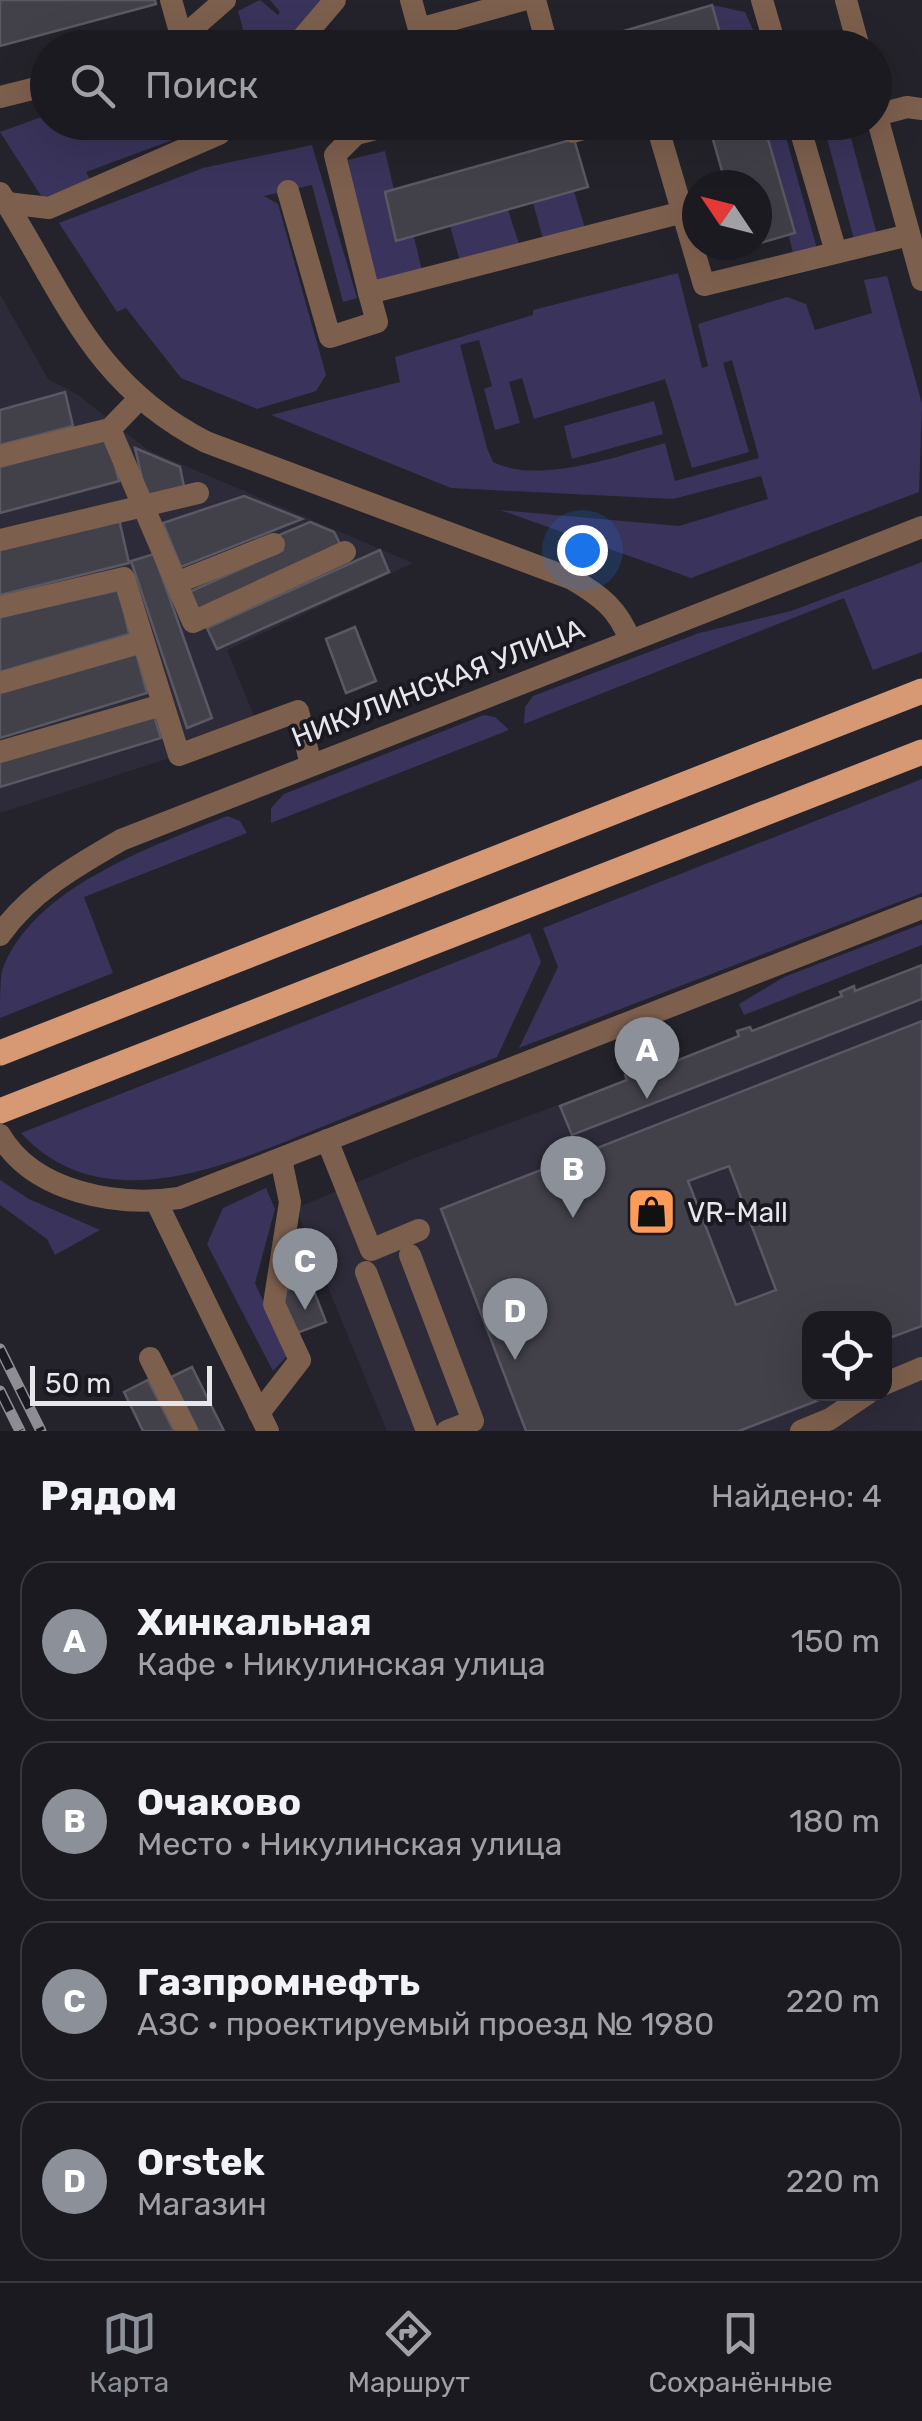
<!DOCTYPE html>
<html lang="ru">
<meta charset="utf-8">
<style>
body{margin:0;font-family:Rubik,sans-serif;background:#28272d;color:#f1f3f6}
.controls{position:absolute;right:30px;bottom:30px;display:grid;overflow:hidden;border-radius:20px;box-shadow:0 10px 40px #0002}
.controls button{width:90px;height:90px;display:grid;place-items:center;padding:0;border:0;border-bottom:2px solid #39383e;background:#1b1a20;color:#f1f3f6;font:50px sans-serif}
.compass{position:absolute;left:682px;top:170px;width:90px;height:90px;border-radius:50%;background:#1b1a20;box-shadow:0 10px 40px #0002;rotate:305deg}
.scale{position:absolute;left:30px;bottom:25px;width:182px;box-sizing:border-box;padding-left:10px;border:5px solid #e6e6eb;border-top:0;font-size:28px;line-height:35px;white-space:nowrap;color:#e6e6eb;-webkit-text-stroke:8px #1a1921;paint-order:stroke}
.you{position:absolute;left:582px;top:550px;width:35px;height:35px;margin:-25px;border:8px solid #fff;border-radius:50%;background:#1a73e8;box-shadow:0 0 0 15px #1a73e833}
.badge{display:grid;place-items:center;width:65px;height:65px;border-radius:50%;background:#8c9099;color:#fff;font-size:32px;font-weight:700}
.pin{position:absolute;translate:-50% -82px;filter:drop-shadow(0 2px 5px #0008)}
.pin::after{content:'';position:absolute;top:52px;width:35px;height:30px;background:inherit;clip-path:polygon(0 0,100% 0,50% 100%)}
.list{margin:0;padding:0;list-style:none}
h2{display:flex;justify-content:space-between;align-items:center;height:130px;margin:0;padding:0 40px;font-size:42px}
h2 small{font-size:32px;font-weight:400;color:#a0a1a5}
.list li{display:grid;grid-template-columns:65px 1fr auto;gap:30px;align-items:center;box-sizing:border-box;height:160px;margin:0 20px 20px;padding:0 20px;border:2px solid #39383e;border-radius:30px}
.list b{display:block;font-size:38px;white-space:nowrap}
.list p{margin:0;font-size:32px;white-space:nowrap;color:#a0a1a5}
.list em{font-size:32px;font-style:normal;color:#a0a1a5}
.icon{flex:none;width:55px;height:55px;fill:none;stroke:currentColor;stroke-width:2;stroke-linecap:round;stroke-linejoin:round}
.map{position:relative;flex:none;width:922px;height:1431px;overflow:hidden}
.search{position:absolute;background:#1b1a20;box-shadow:0 10px 40px #0002;left:30px;right:30px;top:30px;height:110px;display:flex;align-items:center;gap:25px;box-sizing:border-box;padding:0 35px;border-radius:55px;color:#a0a1a5;font-size:38px}
.sheet{height:850px;background:#1b1a20}
nav{display:flex;justify-content:space-around;align-items:center;box-sizing:border-box;height:140px;border-top:2px solid #39383e;background:#1b1a20;font-size:28px;color:#a0a1a5}
nav a{display:grid;justify-items:center;gap:5px}
nav .on{color:#8c9099}
.map>svg:first-child{display:block}
.built{fill:#2d2b39;fill-rule:evenodd}
.green{fill:#3a335b;fill-rule:evenodd}
.building{fill:#42414a;stroke:#5a5963;stroke-width:2.5;fill-rule:evenodd}
.lines{fill:none;stroke-linecap:round;stroke-linejoin:round}
.minor{stroke:#7d5f4d;stroke-width:22}
.major{stroke:#d69974;stroke-width:25}
.rail-casing{stroke:#8e8d94;stroke-width:11}
.rail{stroke:#1a1921;stroke-width:8;stroke-dasharray:22;stroke-linecap:butt}
.labels{text-anchor:middle;dominant-baseline:central;stroke-width:8;stroke-linejoin:round;paint-order:stroke}
.street-label{font-size:28px;fill:#e6e6eb;stroke:#1a1921}
.poi-label{font-size:28px;fill:#e6e6eb;stroke:#1a1921;text-anchor:start}
</style>
<div class="map">
<svg width="922" height="1431" viewBox="0 0 922 1431">
<rect width="100%" height="100%" fill="#24232b"/>
<g class="built">
<polygon points="0,294 48,379 78,395 148,450 413,563 227,650 254,716 179,755 0,813"/>
<path d="M 922,965 L 922,1431 L 387,1431 L 300,1219 L 299,1207 L 417,1157 L 626,1080 L 625,1075 L 631,1072 L 639,1070 L 641,1074 L 739,1036 L 737,1031 L 750,1027 L 752,1031 L 842,996 L 840,992 L 854,986 L 856,991 ZM 810,1318 L 884,1318 L 884,1394 L 810,1394 Z"/>
</g>
<g class="green">
<polygon points="260,0 278,15 280,12 270,0 327,0 282,47 214,48 230,43 243,29 238,11"/>
<polygon points="712,5 745,12 761,47 741,47 739,43 724,47"/>
<polygon points="47,115 48,122 218,123 86,172 96,190 49,208 0,132"/>
<polygon points="763,123 782,123 819,256 795,262"/>
<polygon points="823,123 847,123 879,242 856,247"/>
<polygon points="312,145 357,298 343,302 312,185 264,196 278,204 326,375 316,391 257,409 181,378 126,308 117,312 59,223 203,168"/>
<polygon points="385,151 394,190 385,192 396,240 414,237 424,279 378,290 348,160"/>
<polygon points="574,191 587,235 545,246 533,203"/>
<polygon points="508,210 522,253 462,268 450,226"/>
<path d="M 678,273 L 702,368 L 708,366 L 698,324 L 787,297 L 806,304 L 815,330 L 872,313 L 864,280 L 887,276 L 922,404 L 919,492 L 691,578 L 500,510 L 679,526 L 768,499 L 761,476 L 673,499 L 451,488 L 271,415 L 400,382 L 395,357 L 533,315 L 533,310 ZM 479,340 L 492,386 L 484,389 L 495,430 L 520,423 L 509,382 L 522,378 L 534,419 L 665,379 L 692,468 L 749,452 L 723,363 L 732,360 L 759,458 L 675,481 L 665,443 C 618,456 539,485 493,462 L 487,448 L 460,345 Z"/>
<polygon points="654,401 663,434 572,459 564,426"/>
<polygon points="922,562 922,652 873,670 844,598 524,724 525,707 533,696 699,633 791,611"/>
<polygon points="484,715 495,717 509,730 271,823 271,808 284,794"/>
<polygon points="922,779 922,893 519,1048 558,967 543,928"/>
<path d="M 227,816 L 240,821 L 247,833 L 84,897 L 113,973 L 0,1018 C 0,1003 0,985 2,971 C 32,887 152,847 227,816 Z"/>
<polygon points="922,924 922,945 744,1015 739,1004 784,977"/>
<path d="M 530,933 L 541,962 L 497,1057 C 442,1078 388,1100 334,1122 C 240,1159 106,1226 21,1133 Z"/>
<polygon points="0,1180 29,1199 100,1230 55,1255 47,1239 0,1205"/>
<polygon points="266,1188 275,1209 255,1283 288,1355 273,1371 207,1244 223,1208"/>
</g>
<g class="building">
<polygon points="0,0 155,0 156,4 0,46"/>
<polygon points="712,5 724,47 739,42 741,48 566,48"/>
<polygon points="708,122 763,122 795,233 757,244 757,185 726,185"/>
<polygon points="574,139 588,187 396,241 385,192"/>
<polygon points="65,392 73,426 0,445 0,410"/>
<polygon points="108,438 119,481 0,513 0,467"/>
<polygon points="135,448 180,467 185,492 147,500"/>
<polygon points="244,496 302,519 181,567 163,523"/>
<polygon points="119,519 129,563 0,595 0,549"/>
<polygon points="310,522 334,532 342,548 196,613 187,593 283,550 277,536"/>
<polygon points="380,550 389,572 217,649 207,628"/>
<polygon points="154,554 212,718 187,728 131,561"/>
<polygon points="119,590 129,634 0,672 0,617"/>
<polygon points="355,627 376,681 346,693 326,639"/>
<polygon points="135,649 147,693 0,738 0,691"/>
<polygon points="154,716 161,738 0,787 0,759"/>
<polygon points="922,965 922,999 572,1135 560,1106 627,1080 625,1075 631,1072 639,1070 641,1075 739,1036 737,1031 750,1027 752,1031 842,996 840,992 854,986 855,991"/>
<path d="M 922,1021 L 922,1326 L 884,1340 L 884,1318 L 810,1318 L 810,1394 L 816,1394 L 819,1400 L 739,1431 L 526,1431 L 441,1209 ZM 729,1166 L 776,1290 L 736,1305 L 688,1181 Z"/>
<polygon points="310,1281 326,1322 297,1333 279,1293"/>
<polygon points="192,1367 224,1431 198,1431 171,1377"/>
<polygon points="148,1380 174,1431 143,1431 124,1392"/>
</g>
<g class="lines">
<g class="minor">
<polyline points="171,0 182,39"/>
<polyline points="411,0 419,29 523,0"/>
<polyline points="535,0 548,48"/>
<polyline points="762,0 776,48"/>
<polyline points="846,0 859,48"/>
<polyline points="170,48 225,0"/>
<polyline points="294,48 335,0"/>
<polyline points="0,97 48,85"/>
<polyline points="874,106 922,280"/>
<polyline points="877,115 907,107 922,109"/>
<polyline points="403,122 356,134 335,155 369,293 683,212"/>
<polyline points="570,122 573,132 610,122"/>
<polyline points="656,122 704,285 909,235"/>
<polyline points="798,122 836,252"/>
<polyline points="288,191 330,337 377,322 369,293"/>
<path d="M 0,193 C 65,295 92,384 206,442 L 572,579 C 601,596 618,609 630,640"/>
<polyline points="7,203 49,208 219,134 229,122"/>
<polyline points="110,429 193,622 345,552"/>
<polyline points="0,456 110,429 138,400"/>
<polyline points="0,540 198,493"/>
<polyline points="176,583 274,544"/>
<polyline points="0,607 124,578 179,755 298,711 311,765"/>
<polyline points="0,683 143,642"/>
<polyline points="0,752 162,705"/>
<path d="M 0,935 C 30,892 76,866 121,840 L 922,527"/>
<path d="M 0,1135 C 34,1193 118,1207 179,1198 L 922,908"/>
<polyline points="327,1140 371,1250 419,1230"/>
<polyline points="156,1201 268,1431"/>
<polyline points="410,1255 473,1421 447,1431"/>
<polyline points="366,1272 427,1431"/>
<polyline points="150,1358 187,1431"/>
<polyline points="884,1384 922,1368"/>
<polyline points="259,1413 300,1360 274,1304 290,1202 281,1159"/>
<polyline points="801,1431 830,1419 867,1394"/>
</g>
<g class="major">
<polyline points="0,1053 922,691"/>
<polyline points="0,1111 922,752"/>
</g>
<defs>
<g id="rail">
<polyline points="0,1349 41,1431"/>
<polyline points="0,1391 20,1431"/>
</g>
</defs>
<use href="#rail" class="rail-casing"/>
<use href="#rail" class="rail"/>
</g>
<defs>
<symbol id="shop-square" viewBox="-11 -11 22 22"><rect x="-9" y="-9" width="18" height="18" rx="4" fill="#ff9b59" stroke="#1a1921"/><path d="M-5-2.5h2.3a2.7 3.5 0 0 1 5.4 0H5L5.5 6h-11ZM-1.5-2.5h3a1.5 2.3 0 0 0-3 0Z" fill="#111"/></symbol>
</defs>
<g fill-rule="evenodd">
<use href="#shop-square" x="624" y="1184" width="55" height="55"/>
</g>
<g class="labels">
<g class="street-label">
<text transform="translate(438 683) rotate(-21)">НИКУЛИНСКАЯ УЛИЦА</text>
</g>
<g class="poi-label">
<text x="687" y="1212">VR-Mall</text>
</g>
</g>
</svg>
<div class="controls">
<button><svg class="icon" aria-label="locate" viewBox="0 0 24 24"><circle cx="12" cy="12" r="6"/><path d="M12 2v4M12 18v4M2 12h4M18 12h4"/></svg></button>
</div>
<svg class="compass" viewBox="-18 -18 36 36"><path d="M0-13l5 13h-10z" fill="#e53935"/><path d="M0 13l5-13h-10z" fill="#a0a1a5"/></svg>
<div class="scale">50 m</div>
<div class="you"></div>
<div class="pin badge" style="left:647px;top:1099px">A</div>
<div class="pin badge" style="left:573px;top:1218px">B</div>
<div class="pin badge" style="left:305px;top:1310px">C</div>
<div class="pin badge" style="left:515px;top:1360px">D</div>
<div class="search"><svg class="icon" aria-label="search" viewBox="0 0 24 24"><circle cx="10" cy="10" r="6"/><path d="M15 15l6 6"/></svg>Поиск</div>
</div>
<section class="sheet">
<h2>Рядом<small>Найдено: 4</small></h2>
<ul class="list">
<li><span class="badge">A</span><div><b>Хинкальная</b><p>Кафе · Никулинская улица</p></div><em>150 m</em></li>
<li><span class="badge">B</span><div><b>Очаково</b><p>Место · Никулинская улица</p></div><em>180 m</em></li>
<li><span class="badge">C</span><div><b>Газпромнефть</b><p>АЗС · проектируемый проезд № 1980</p></div><em>220 m</em></li>
<li><span class="badge">D</span><div><b>Orstek</b><p>Магазин</p></div><em>220 m</em></li>
</ul>
</section>
<nav>
<a class="on"><svg class="icon" aria-label="map" viewBox="0 0 24 24"><path d="M3 6l6-2 6 2 6-2v14l-6 2-6-2-6 2zM9 4v14M15 6v14"/></svg>Карта</a>
<a><svg class="icon" aria-label="directions" viewBox="0 0 24 24"><path d="M12 3l9 9-9 9-9-9zM9 14v-3h6M13 9l2 2-2 2"/></svg>Маршрут</a>
<a><svg class="icon" aria-label="saved" viewBox="0 0 24 24"><path d="M7 4h10v16l-5-4-5 4z"/></svg>Сохранённые</a>
</nav>
